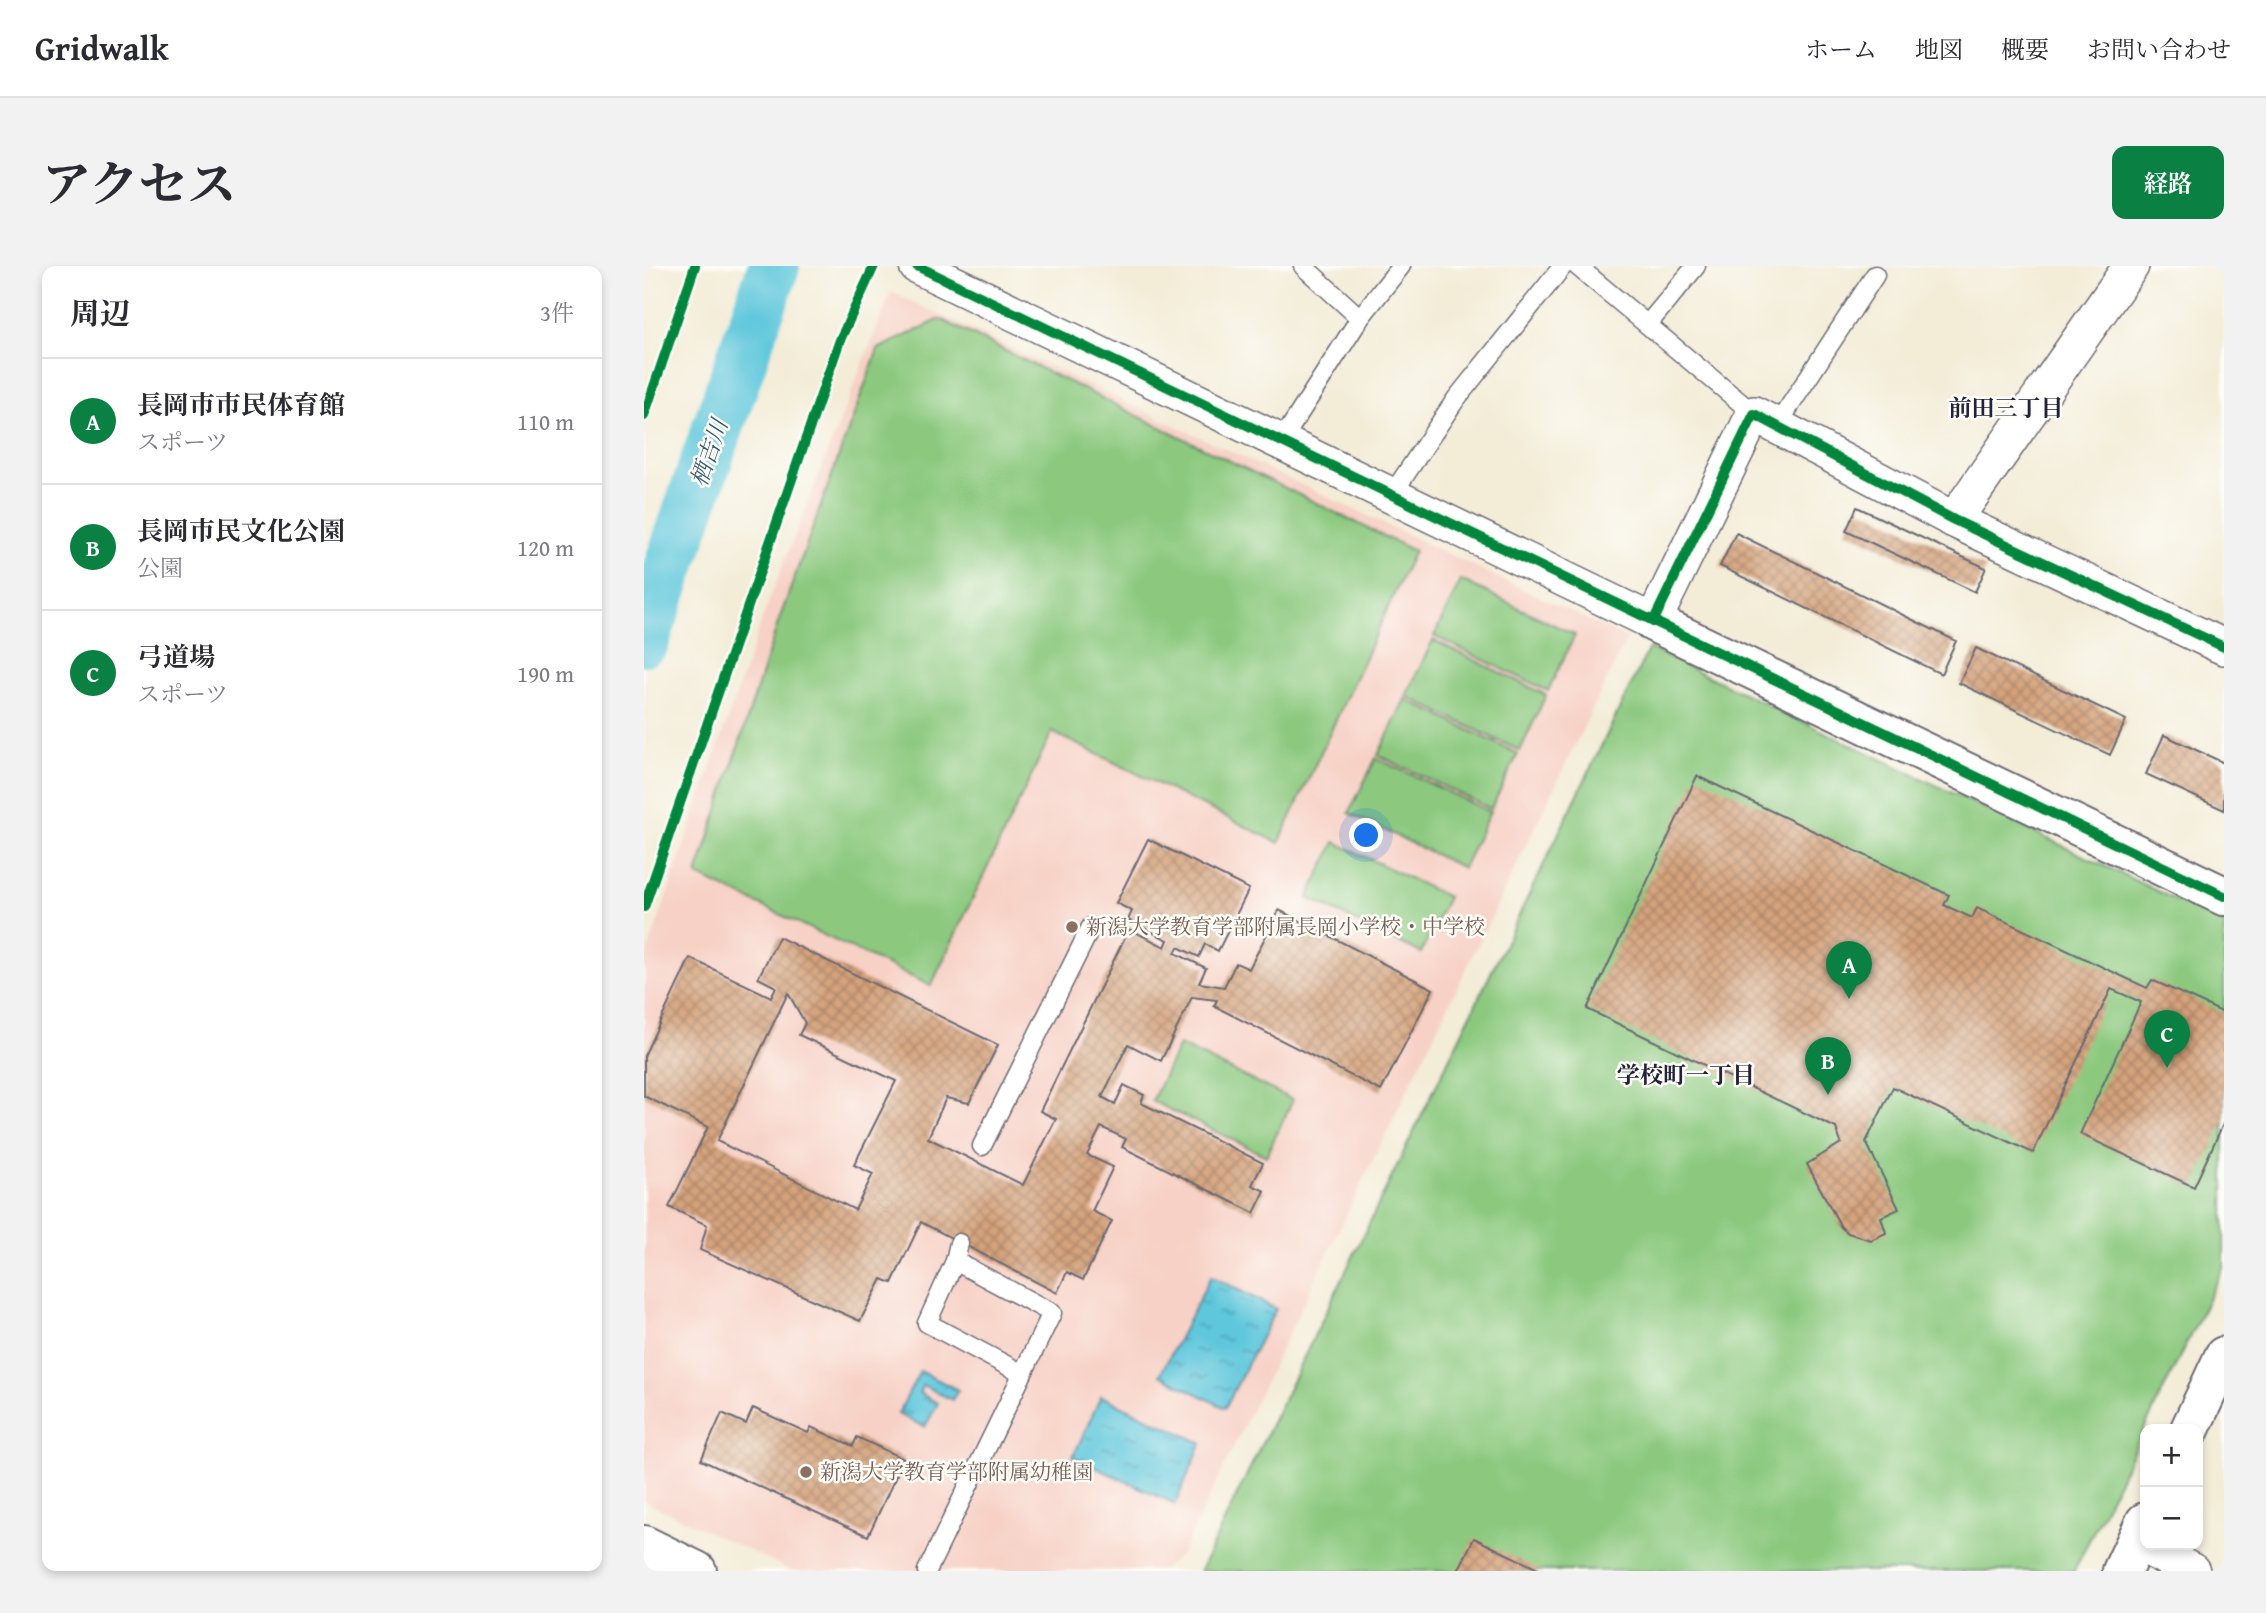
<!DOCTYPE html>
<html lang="ja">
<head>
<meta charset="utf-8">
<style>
  body { margin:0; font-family:"Gentium Book Plus","Noto Serif JP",serif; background:#f2f2f3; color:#2b2b33 }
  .controls { position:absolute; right:21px; bottom:21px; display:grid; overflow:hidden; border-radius:14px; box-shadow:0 4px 10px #0003 }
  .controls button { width:63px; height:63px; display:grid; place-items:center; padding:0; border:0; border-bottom:2px solid #e1e1e2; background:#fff; color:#2b2b33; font:35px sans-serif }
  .you { position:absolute; left:723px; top:570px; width:24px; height:24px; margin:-18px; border:5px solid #fff; border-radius:50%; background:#1a73e8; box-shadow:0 0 0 10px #1a73e833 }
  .badge { display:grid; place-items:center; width:46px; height:46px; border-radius:50%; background:#0b8043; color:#fff; font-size:23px; font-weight:700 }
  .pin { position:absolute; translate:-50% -58px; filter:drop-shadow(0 2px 4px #0008) }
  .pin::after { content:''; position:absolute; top:37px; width:24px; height:21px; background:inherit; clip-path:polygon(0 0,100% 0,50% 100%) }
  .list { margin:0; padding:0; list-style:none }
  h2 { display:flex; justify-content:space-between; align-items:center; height:91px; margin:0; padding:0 28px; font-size:30px }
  h2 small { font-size:23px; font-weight:400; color:#7c7c81 }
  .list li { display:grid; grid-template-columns:46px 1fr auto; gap:21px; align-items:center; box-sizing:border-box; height:126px; padding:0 28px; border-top:2px solid #e1e1e2 }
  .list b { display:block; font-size:26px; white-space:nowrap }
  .list p { margin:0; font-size:23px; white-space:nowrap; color:#7c7c81 }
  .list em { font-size:23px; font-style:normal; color:#7c7c81 }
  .map { position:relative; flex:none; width:1580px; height:1305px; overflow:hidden; border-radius:14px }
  header { display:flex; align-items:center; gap:42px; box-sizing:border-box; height:98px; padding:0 35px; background:#fff; border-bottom:2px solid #e1e1e2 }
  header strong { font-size:33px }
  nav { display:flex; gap:38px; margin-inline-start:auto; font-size:24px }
  .intro { display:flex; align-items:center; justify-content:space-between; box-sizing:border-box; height:168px; padding:0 42px }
  h1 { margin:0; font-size:49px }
  .button { padding:18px 32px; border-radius:14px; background:#0b8043; color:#fff; font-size:24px; font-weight:700 }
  main { display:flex; gap:42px; padding:0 42px }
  aside { flex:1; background:#fff; border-radius:14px; box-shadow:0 4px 10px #0003 }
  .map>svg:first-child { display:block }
  .built { fill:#f7d1c6 }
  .green { fill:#8cc97f; stroke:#57765d; stroke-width:2 }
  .water { fill:url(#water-ripples); stroke:#40748c; stroke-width:2 }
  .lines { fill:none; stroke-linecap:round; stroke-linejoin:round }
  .river { stroke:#5fc7dc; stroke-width:52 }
  .building { fill:url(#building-cross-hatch); fill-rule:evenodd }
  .service-casing { stroke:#6b6972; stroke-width:21 }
  .minor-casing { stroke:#6b6972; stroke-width:38 }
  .tertiary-casing { stroke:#6b6972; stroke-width:42 }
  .trunk-casing { stroke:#6b6972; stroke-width:42 }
  .service { stroke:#fff; stroke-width:18 }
  .minor { stroke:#fff; stroke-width:35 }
  .tertiary { stroke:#fff; stroke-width:38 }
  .trunk { stroke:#fff; stroke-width:38 }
  .cycleway-casing { stroke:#fdfcf7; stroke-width:15 }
  .cycleway { stroke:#00873e; stroke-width:10 }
  .education-dot { fill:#8d6e63; stroke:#fdfcf7; stroke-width:2.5 }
  .labels { text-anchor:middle; stroke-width:5; stroke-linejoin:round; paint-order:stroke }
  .education-label { font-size:21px; fill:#785e54; stroke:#fdfcf7; text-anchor:start }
  .neighbourhood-label { font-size:23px; font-weight:bold; fill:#22223b; stroke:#fdfcf7 }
  .water-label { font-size:23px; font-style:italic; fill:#375c73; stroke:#fdfcf7 }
</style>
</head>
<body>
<header>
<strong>Gridwalk</strong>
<nav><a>ホーム</a><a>地図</a><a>概要</a><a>お問い合わせ</a></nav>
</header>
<div class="intro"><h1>アクセス</h1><a class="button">経路</a></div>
<main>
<aside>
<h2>周辺<small>3件</small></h2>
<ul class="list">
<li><span class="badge">A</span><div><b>長岡市市民体育館</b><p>スポーツ</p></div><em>110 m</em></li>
<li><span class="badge">B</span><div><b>長岡市民文化公園</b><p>公園</p></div><em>120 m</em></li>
<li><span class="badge">C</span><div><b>弓道場</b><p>スポーツ</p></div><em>190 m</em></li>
</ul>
</aside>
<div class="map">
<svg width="1580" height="1305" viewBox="0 0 1580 1305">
  <defs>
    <pattern id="water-ripples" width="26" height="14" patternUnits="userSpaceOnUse" patternTransform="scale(1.75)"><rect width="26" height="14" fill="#5fc7dc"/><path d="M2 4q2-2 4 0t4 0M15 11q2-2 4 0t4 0" fill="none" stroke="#4ea1b4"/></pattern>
    <pattern id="building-cross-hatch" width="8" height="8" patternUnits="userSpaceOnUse" patternTransform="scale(1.75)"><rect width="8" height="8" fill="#d5a37c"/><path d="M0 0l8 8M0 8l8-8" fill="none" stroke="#ac8467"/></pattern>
  </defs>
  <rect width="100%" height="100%" fill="#fdfcf7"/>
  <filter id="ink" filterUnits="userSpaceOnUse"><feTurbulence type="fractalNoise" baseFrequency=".0143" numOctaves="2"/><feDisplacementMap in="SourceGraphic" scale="14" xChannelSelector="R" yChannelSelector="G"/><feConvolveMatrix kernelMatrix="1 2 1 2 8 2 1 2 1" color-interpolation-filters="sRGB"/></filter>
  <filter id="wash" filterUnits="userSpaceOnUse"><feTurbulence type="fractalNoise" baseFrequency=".00686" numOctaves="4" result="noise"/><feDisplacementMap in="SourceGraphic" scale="28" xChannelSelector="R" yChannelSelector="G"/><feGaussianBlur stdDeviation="1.57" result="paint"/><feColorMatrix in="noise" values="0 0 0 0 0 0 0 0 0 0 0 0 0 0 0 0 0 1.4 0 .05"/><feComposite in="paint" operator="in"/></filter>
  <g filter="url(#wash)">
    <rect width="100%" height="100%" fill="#f3ecd7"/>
    <path class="built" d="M247 26 983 372 538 1287 516 1305H148L0 1235V696L121 345Z"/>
    <path class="green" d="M296 53 770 285 635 577 408 466 287 720 53 609 135 354 234 83Z
      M817 314 931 369 904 425 790 370Z
      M789 374 902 429 876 485 762 430Z
      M1005 382 1580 657V1001L1430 1305H556Z
      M761 433 874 488 847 543 734 489Z
      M732 492 846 546 819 602 705 547Z
      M691 576 804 631 777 687 664 632Z
      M535 779 649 834 622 890 508 835Z"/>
    <path class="water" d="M567 1010 632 1043 581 1142 516 1109Z
      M276 1105 314 1124 308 1134 279 1119 275 1127 294 1137 281 1161 254 1148Z
      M457 1130 558 1177 531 1238 429 1191Z"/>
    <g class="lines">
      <path class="river" d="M0 374 130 0"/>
    </g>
    <g id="blocks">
      <path class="building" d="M1213 241 1342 302 1331 326 1202 265Z
        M1092 267 1312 375 1297 408 1076 300Z
        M1332 382 1482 454 1466 489 1315 417Z
        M1520 469 1580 497V544L1502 508Z
        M1053 510 1305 629 1300 639 1328 652 1333 642 1503 722 1508 714 1580 747V856L1550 921 1436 868 1497 736 1467 723 1389 887 1249 821 1222 876 1255 943 1237 951 1242 967 1227 974 1204 967 1197 961 1163 898 1197 877 1192 862 943 743Z
        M504 573 605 623 574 685 561 678 555 691 534 681 531 687 562 702 555 717 580 721 592 697 605 703 635 644 789 723 737 825 570 740 573 734 548 731 517 795 484 778 458 831 471 838 480 819 500 829 497 837 619 897 608 919 621 925 610 947 478 881 482 873 457 861 443 889 469 901 448 945 468 955 439 1014 423 1006 413 1027 277 956 248 1017 238 1013 216 1055 56 984 63 959 25 941 64 861 0 830V790L46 692 127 731 132 721 114 712 135 671 354 779 325 837 302 832 284 872 379 919 412 853 396 845 485 663 521 681 524 674 484 654 488 645 472 637ZM144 727 161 757 155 769 252 815 210 899 229 908 211 944 73 875Z
        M109 1142 164 1167 167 1161 209 1180 213 1171 260 1193 224 1270 57 1194 78 1147 102 1158Z
        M830 1272 898 1305H814Z"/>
    </g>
  </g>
  <g filter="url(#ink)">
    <use href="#blocks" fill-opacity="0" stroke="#6b6972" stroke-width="2"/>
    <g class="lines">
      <g class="service-casing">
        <path id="service" d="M659 0 716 52
          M933 0 1110 148
          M1004 58 1052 0
          M1132 161 1231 9
          M637 176 716 52 757 0
          M747 230 812 133 919 0
          M338 880 447 661
          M315 977 311 995 283 1057 377 1107
          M283 1305 408 1047 311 995"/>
      </g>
      <g class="minor-casing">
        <path id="minor" d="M273 0 1009 356 1110 148 1310 254 1580 381
          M1310 254 1487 0
          M1492 1276 1548 1305"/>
      </g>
      <g class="tertiary-casing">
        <path id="tertiary" d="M1009 356 1580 630"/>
      </g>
      <g class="trunk-casing">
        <path id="trunk" d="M1546 1163 1580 1090
          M0 1279 53 1305
          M1478 1305 1501 1256"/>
      </g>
      <use href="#service" class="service"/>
      <use href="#minor" class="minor"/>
      <use href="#tertiary" class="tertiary"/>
      <use href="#trunk" class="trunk"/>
      <g class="cycleway-casing">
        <path id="cycleway" d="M273 0 1580 630
          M0 150 51 0
          M1009 356 1110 148 1310 254 1580 381
          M0 641 196 74 230 0"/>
      </g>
      <use href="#cycleway" class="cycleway"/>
    </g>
  </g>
  <g class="education-dot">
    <circle cx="428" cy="661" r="7"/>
    <circle cx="162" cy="1206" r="7"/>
  </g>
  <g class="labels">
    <g class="education-label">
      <text x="442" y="668">新潟大学教育学部附属長岡小学校・中学校</text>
      <text x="176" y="1213">新潟大学教育学部附属幼稚園</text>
    </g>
    <g class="neighbourhood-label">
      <text x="1362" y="150">前田三丁目</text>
      <text x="1042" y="817">学校町一丁目</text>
    </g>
    <g class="water-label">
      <text transform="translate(65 187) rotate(-71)" y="8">栖吉川</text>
    </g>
  </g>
</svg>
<div class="controls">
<button>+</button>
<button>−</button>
</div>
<div class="you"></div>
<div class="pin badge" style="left:1205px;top:733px">A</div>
<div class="pin badge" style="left:1184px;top:829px">B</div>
<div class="pin badge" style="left:1523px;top:802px">C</div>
</div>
</main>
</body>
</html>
